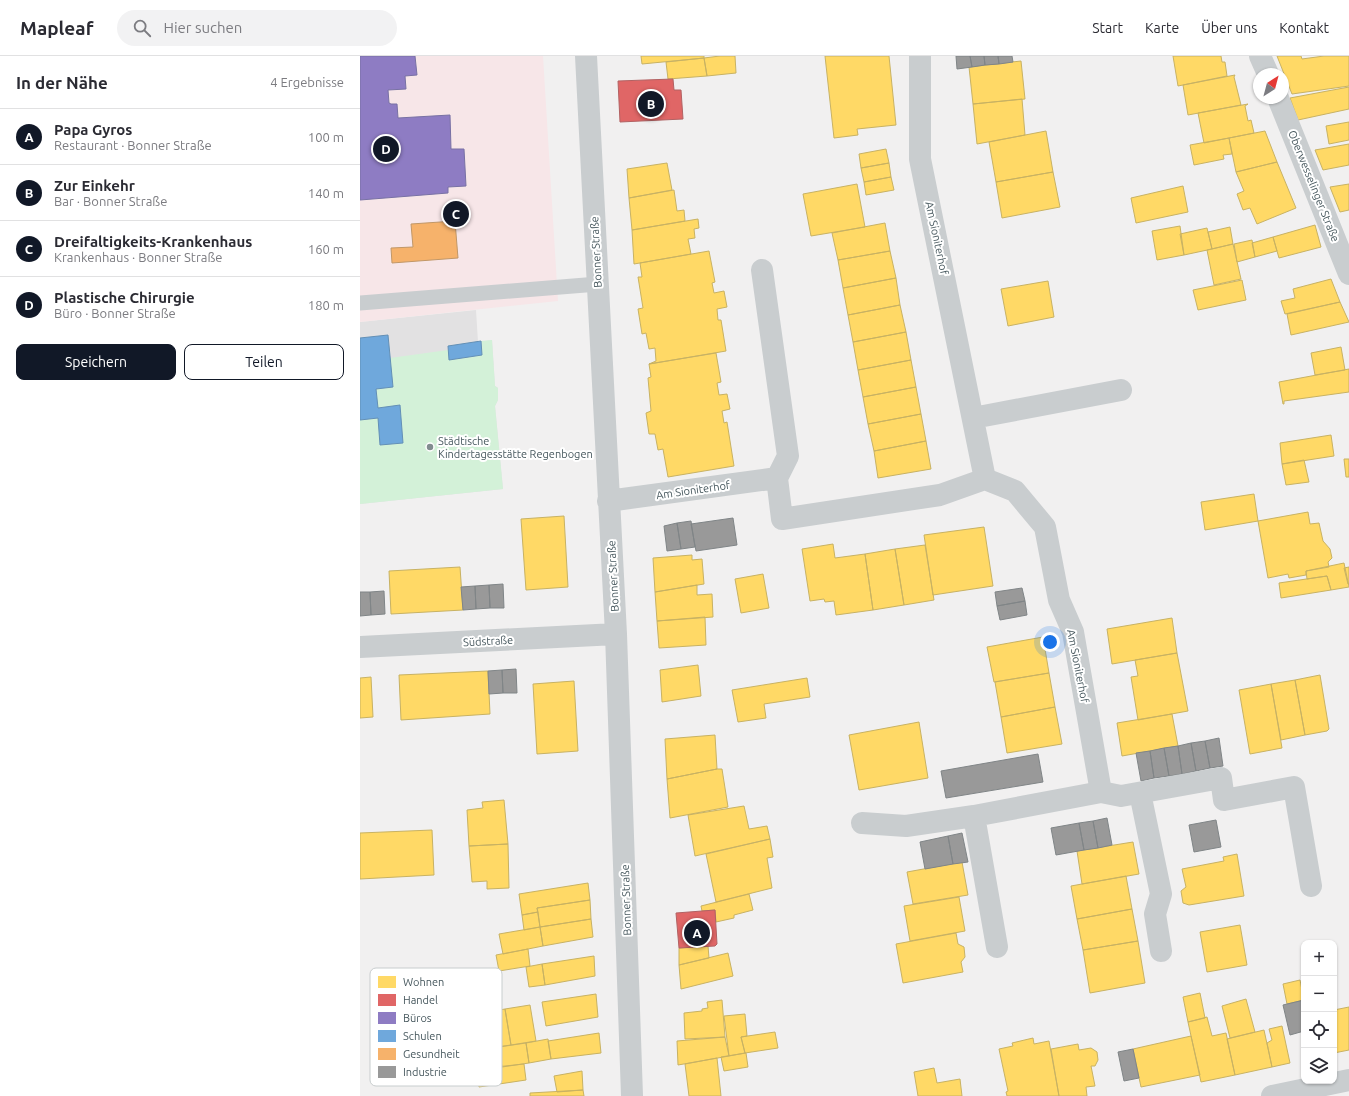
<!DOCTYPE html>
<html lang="de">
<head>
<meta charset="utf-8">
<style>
  body { margin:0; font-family:Ubuntu,sans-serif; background:#f2f2f3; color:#2b2b33 }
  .controls { position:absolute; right:12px; bottom:12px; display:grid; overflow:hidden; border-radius:8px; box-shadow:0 1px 3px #0004 }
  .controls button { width:36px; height:36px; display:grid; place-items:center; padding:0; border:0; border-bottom:1px solid #e1e1e2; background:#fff; color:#2b2b33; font:20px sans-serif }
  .compass { position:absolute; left:893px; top:12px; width:36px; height:36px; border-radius:50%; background:#fff; box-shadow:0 1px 3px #0004; rotate:36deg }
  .you { position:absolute; left:690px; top:586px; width:14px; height:14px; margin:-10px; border:3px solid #fff; border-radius:50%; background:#1a73e8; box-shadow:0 0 0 6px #1a73e833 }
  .badge { display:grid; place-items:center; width:26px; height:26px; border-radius:50%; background:#111827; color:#fff; font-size:13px; font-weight:700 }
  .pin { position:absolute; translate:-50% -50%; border:2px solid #fff; box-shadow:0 1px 4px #0006 }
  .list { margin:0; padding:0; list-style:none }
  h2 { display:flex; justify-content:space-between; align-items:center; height:52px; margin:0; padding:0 16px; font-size:17px }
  h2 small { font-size:13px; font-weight:400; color:#7c7c81 }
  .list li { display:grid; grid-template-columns:26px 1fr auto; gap:12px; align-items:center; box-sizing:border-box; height:56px; padding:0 16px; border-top:1px solid #e1e1e2 }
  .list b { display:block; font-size:15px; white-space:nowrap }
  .list p { margin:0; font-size:13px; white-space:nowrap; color:#7c7c81 }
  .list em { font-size:13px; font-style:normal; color:#7c7c81 }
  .actions { display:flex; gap:8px; padding:12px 16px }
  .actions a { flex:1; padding:9px 0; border:1px solid #111827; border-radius:8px; text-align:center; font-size:14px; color:#111827 }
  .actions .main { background:#111827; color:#fff }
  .icon { flex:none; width:22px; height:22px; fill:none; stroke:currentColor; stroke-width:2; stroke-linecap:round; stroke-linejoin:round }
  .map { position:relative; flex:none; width:989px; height:1040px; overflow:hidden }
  header { display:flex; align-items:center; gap:24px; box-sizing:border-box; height:56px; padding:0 20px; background:#fff; border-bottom:1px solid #e1e1e2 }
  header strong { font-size:19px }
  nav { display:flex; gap:22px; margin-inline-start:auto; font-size:14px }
  .search { width:280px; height:36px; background:#f2f2f3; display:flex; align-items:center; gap:10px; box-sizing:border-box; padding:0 14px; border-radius:22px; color:#7c7c81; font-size:15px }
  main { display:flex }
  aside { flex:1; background:#fff }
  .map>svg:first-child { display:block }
  .education { fill:#e2e1e2 }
  .medical { fill:#f7e6e8 }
  .green { fill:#d3f1d8 }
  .homes { fill:#ffd966; stroke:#c8b263 }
  .shops { fill:#e06666; stroke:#b26263 }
  .offices { fill:#8e7cc3; stroke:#7871a4 }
  .schools { fill:#6fa8dc; stroke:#6390b6 }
  .health { fill:#f6b26b; stroke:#c19767 }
  .industry { fill:#999; stroke:#808587 }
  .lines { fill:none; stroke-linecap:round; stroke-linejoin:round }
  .service { stroke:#c9cdcf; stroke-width:15 }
  .minor { stroke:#c9cdcf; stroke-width:22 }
  .poi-dot { fill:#828d90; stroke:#fff; stroke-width:1.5 }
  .labels { text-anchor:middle; stroke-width:4; stroke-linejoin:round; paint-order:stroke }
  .street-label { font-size:11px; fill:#46575d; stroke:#fff }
  .poi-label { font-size:11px; fill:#46575d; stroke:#fff; text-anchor:start }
  .key { fill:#fff; stroke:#c8cdce; stroke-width:1 }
  .key-label { font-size:11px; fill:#46575d }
</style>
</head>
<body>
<header>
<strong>Mapleaf</strong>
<div class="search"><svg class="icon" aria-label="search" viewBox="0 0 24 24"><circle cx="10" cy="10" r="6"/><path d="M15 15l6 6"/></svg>Hier suchen</div>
<nav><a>Start</a><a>Karte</a><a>Über uns</a><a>Kontakt</a></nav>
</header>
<main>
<aside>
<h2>In der Nähe<small>4 Ergebnisse</small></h2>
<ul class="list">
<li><span class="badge">A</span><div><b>Papa Gyros</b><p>Restaurant · Bonner Straße</p></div><em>100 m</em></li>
<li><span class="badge">B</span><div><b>Zur Einkehr</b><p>Bar · Bonner Straße</p></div><em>140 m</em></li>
<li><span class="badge">C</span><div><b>Dreifaltigkeits-Krankenhaus</b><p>Krankenhaus · Bonner Straße</p></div><em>160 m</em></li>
<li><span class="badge">D</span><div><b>Plastische Chirurgie</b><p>Büro · Bonner Straße</p></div><em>180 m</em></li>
</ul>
<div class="actions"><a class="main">Speichern</a><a>Teilen</a></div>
</aside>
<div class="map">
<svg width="989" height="1040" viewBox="0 0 989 1040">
  <rect width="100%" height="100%" fill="#f1f0f0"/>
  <path class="education" d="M116 254 118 286 132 284 135 330 138 332V344L135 350 143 433 0 448V266Z"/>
  <path class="medical" d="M0 0H183L198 245 0 266Z"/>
  <path class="green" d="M132 284 135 330 138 332V344L135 350 143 433 0 448V364L18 362 20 389 43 387 40 349 18 352 16 333 33 331 30 302 88 294 90 304 122 299 121 285Z"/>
  <path class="homes" d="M281 0H344V2L282 8Z
    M360 0H375L376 17 347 20 344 2Z
    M465 0H529L536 69 497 73 498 79 474 82Z
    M813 0H861L862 6H865L867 20 818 30Z
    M917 0H941L942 3 964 0H989V30L932 38Z
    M344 2 347 20 308 23 306 6Z
    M661 5 665 43 613 48 609 11Z
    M875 19 874 21 881 49 828 59 823 29Z
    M989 31V53L938 64 930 42Z
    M662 43 665 79 617 88 613 48Z
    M888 48 885 50 888 65 891 64 894 77 844 87 838 57Z
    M989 66V84L969 88 966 70Z
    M686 75 693 116 636 126 629 86Z
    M905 75 917 106 876 116 869 82Z
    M869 82 872 98 863 99 864 103 834 109 830 89Z
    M989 88V109L963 114 955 94Z
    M526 93 529 107 501 112 499 98Z
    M917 106 936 152 897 168 890 152 883 154 877 138 884 135 876 116Z
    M307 107 312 134 269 142 267 113Z
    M529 107 531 121 504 126 501 112Z
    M693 116 700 151 642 162 636 126Z
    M531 121 534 134 506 139 504 126Z
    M497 128 505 171 451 180 443 138Z
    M989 128V154L980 156 970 131Z
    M823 130 828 156 776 167 771 142Z
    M314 134 317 155 324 154 325 165 272 174 269 142Z
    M338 163 339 172 334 173 335 182 328 183 331 198 274 208 272 174Z
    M525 167 530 195 478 204 472 177Z
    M955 169 961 191 919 202 913 181Z
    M820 170 824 199 797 204 792 175Z
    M870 171 873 188 852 193 848 176Z
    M847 172 852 193 824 199 820 178Z
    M913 181 917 195 895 201 892 187Z
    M892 184 895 201 877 206 874 188Z
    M873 188 881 223 854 229 847 194Z
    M349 195 355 226 352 227 354 237 364 235 367 251 357 253 358 264H361L366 295 289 308 296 305 295 292 289 293 286 277 282 278 278 253 283 252 278 221H282L280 207Z
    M530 195 536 222 483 232 478 204Z
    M536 222 540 249 488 259 483 232Z
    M971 223 980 246 925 258 921 245 935 242 933 233Z
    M882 224 886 244 838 254 833 234Z
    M688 225 694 261 648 270 641 233Z
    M980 246 989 266 931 279 927 258Z
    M540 249 546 276 493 286 488 259Z
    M546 276 551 304 498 314 493 286Z
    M981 291 985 314 955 319 951 297Z
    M356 297 361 326 357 327 359 339 367 338 370 353 362 355 364 367 367 366 374 410 308 421 303 393 298 394 295 378H289L286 357 291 355 288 322 291 321 289 308Z
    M551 304 556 331 503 341 498 314Z
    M989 313V336L924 345V348H923L919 326Z
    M556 331 561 358 508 368 503 341Z
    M561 358 566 385 514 395 508 368Z
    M971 379 974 400 922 408 920 387Z
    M566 385 571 413 518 422 514 395Z
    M984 403H989V421H986Z
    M944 404 949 426 926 429 922 408Z
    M894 438 898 465 845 474 841 446Z
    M948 456 950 468 959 467 963 485 970 493 972 502 968 506 969 511 946 515V519L929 522 928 518 908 522 898 465Z
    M204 460 208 531 166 534 161 463Z
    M624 471 633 530 573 539 564 479Z
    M473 488 475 502 505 498 513 554 476 559 474 545 465 546 464 543 450 545 442 493Z
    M565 489 574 544 544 549 535 493Z
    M535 493 544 549 513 554 505 498Z
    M332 499V504L342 503 344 528 295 536 293 502Z
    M984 507 989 531 971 534 967 520 947 523 946 515Z
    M100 511 103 554 31 558 29 515Z
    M989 511V527L988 528 984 512Z
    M403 518 409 552 381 557 375 523Z
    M967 520 971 534 921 542 919 527Z
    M337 529V539L352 538 353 561 297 565 295 536Z
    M345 561 346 589 299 592 297 565Z
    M812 562 817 597 752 608 747 573Z
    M683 581 689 617 634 626 627 591Z
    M817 597 828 655 778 664 771 621 778 620 775 604Z
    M338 609 341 640 302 646 300 614Z
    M128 615 130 658 41 664 39 619Z
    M689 617 695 651 641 661 635 626Z
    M960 619 969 673 967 675 945 679 935 624Z
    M11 621 13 661 0 662V622Z
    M447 622 450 641 404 648 406 662 378 666 372 634Z
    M935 624 945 679 921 684 911 628Z
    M214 625 218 695 177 698 173 628Z
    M911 628 922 692 890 698 879 634Z
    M695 651 702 688 647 697 641 661Z
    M812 658 818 690 762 700 757 667Z
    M559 666 568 722 499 734 489 679Z
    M355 679 357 713 307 723 305 683Z
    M357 713H362L368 751 310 762 307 723Z
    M144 744 148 788 109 790 107 754 123 752 122 746Z
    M384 750 389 773 407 770 410 783 335 800 328 759Z
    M72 774 74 819 0 823V777Z
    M410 783 413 801 407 802 412 832 356 846 346 798Z
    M773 786 779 818 722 828 717 795Z
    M148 788 149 832 127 833V825L112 826 109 790Z
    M877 798 884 840 829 849 823 847 821 835 826 831 822 813 864 805 863 801Z
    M602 806 608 839 553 848 547 816Z
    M766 820 772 853 717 863 711 830Z
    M228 827 230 844 177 852 178 856 162 859 159 838Z
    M389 838 393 854 374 859V862L356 866 355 854 342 855 341 850Z
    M599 841 605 875 550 885 544 850Z
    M230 844 231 863 180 871 177 852Z
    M772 853 778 885 723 894 717 863Z
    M178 856 180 871 164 874 162 859Z
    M231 863 233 881 183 890 180 871Z
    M880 869 887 909 847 916 840 876Z
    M180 871 183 890 143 898 139 878Z
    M596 877 598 888 604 891 605 901 601 906 603 916 543 927 536 888Z
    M778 885 785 927 730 937 723 894Z
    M348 890 349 902 319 909V892Z
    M168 893 170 910 139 915 136 899Z
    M368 897 373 920 321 933 319 909Z
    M234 900 235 920 185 929 182 908Z
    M182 908 185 929 169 931 166 911Z
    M940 924 944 944 927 948 923 928Z
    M840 937 845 962 828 966 823 941Z
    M236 938 238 961 186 970 182 946Z
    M886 943 895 976 870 982 862 950Z
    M362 944 365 981 325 983 324 957 342 955V953L348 952 347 946Z
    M170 949 176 985 151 989 145 953Z
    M989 951V994L974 997V954Z
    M145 953 151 989 107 995 102 961Z
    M385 958 387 980 381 981 385 997 369 1000 364 960Z
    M847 961 852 980 866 977 875 1019 841 1026 828 966Z
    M922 970 930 1007 912 1011 907 987 912 984 909 973Z
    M904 974 912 1011 875 1019 867 983Z
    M415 976 418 992 385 997 381 981Z
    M239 977 241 997 191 1003 188 985Z
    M831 980 840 1019 781 1031 773 993Z
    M365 981 369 1000 318 1009 317 985Z
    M673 982 674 988 689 985 699 1040H647L646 1036 648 1035 639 993 653 990 652 987Z
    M188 983 191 1003 169 1007 166 987Z
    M166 987 169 1007 142 1011 139 991Z
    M718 988 719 994 731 992 737 996 738 1004 735 1010H731L735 1030 726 1031 727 1040H699L691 993Z
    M386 997 388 1011 364 1015 361 1001Z
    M357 1002 361 1040H329L325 1008Z
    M164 1008 166 1024 119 1031 117 1013Z
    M574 1012 577 1027 600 1023 602 1040H558L554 1016Z
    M222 1015 223 1034 197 1036 194 1020Z
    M223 1034 224 1040H170V1037Z"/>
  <path class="shops" d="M313 23 314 34H321L323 63 260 66 258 25Z
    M355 854 357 888 355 890 319 892 316 857Z"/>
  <path class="offices" d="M0 0H55L57 19 45 20 46 33 28 34 29 47 31 48H37L38 62 90 59 91 93H104L106 130 88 131V137L0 144Z"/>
  <path class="schools" d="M28 279 33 331 16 333 18 352 40 349 43 387 20 389 18 362 0 364V282Z
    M121 285 122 299 89 304 88 290Z"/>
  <path class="health" d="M95 165 98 202 32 207 31 192 53 191 51 168Z"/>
  <path class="industry" d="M596 0H610L612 11 597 13Z
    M610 0H624L625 9 612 11Z
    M624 0H638L639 8 625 9Z
    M638 0H652L653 6 639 8Z
    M373 462 377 489 336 495 331 468Z
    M331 465 335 491 321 493 317 467Z
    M317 467 321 493 307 495 304 470Z
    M143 528 144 552H130L129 529Z
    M129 529 130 552 116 553 115 530Z
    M115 530 116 553 103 554 101 531Z
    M662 532 665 545 637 550 635 536Z
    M24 535 25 558 11 559 10 536Z
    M0 536H10L11 559 0 560Z
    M665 545 667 559 640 564 637 550Z
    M156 613 157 637H143L142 614Z
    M142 614 143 637 129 638 128 615Z
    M859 682 863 710 850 712 845 685Z
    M845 685 850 712 836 715 831 687Z
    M831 687 836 715 822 718 818 690Z
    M818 690 822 718 809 720 804 692Z
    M804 692 809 720 794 722 790 695Z
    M790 695 794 722 781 725 776 697Z
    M678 698 683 726 586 742 581 715Z
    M747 762 752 789 738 792 733 765Z
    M856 764 861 791 834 796 829 769Z
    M733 765 738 792 724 794 719 767Z
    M719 767 724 794 696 799 691 772Z
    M602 777 608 806 593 808 588 780Z
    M588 780 593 808 565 813 560 786Z
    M944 944V975L930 979 923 949Z
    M773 993 779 1022 764 1025 758 996Z"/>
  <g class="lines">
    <path class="service" d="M0 247 238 228"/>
    <path class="minor" d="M226 0 256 578 272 1040
      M900 0 908 18
      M918 42 989 218
      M402 214 428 400 417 422 422 463 580 439 625 423
      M613 362 761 334
      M248 445 417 422
      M0 591 256 578
      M741 736 761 740 861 722 864 744 934 731 951 830
      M780 737 801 838 795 858 801 895
      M614 760 637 891
      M502 767 546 770 614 760 741 736 713 576 699 544 685 471 655 435 625 423 560 103V0
      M912 1040 989 1024"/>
  </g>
  <circle class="poi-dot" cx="70" cy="391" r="4"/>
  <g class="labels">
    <g class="street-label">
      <text transform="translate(954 130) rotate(68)" y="4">Oberwesselinger Straße</text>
      <text transform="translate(577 182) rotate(78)" y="4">Am Sioniterhof</text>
      <text transform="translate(236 196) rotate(-93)" y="4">Bonner Straße</text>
      <text transform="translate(333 434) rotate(-8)" y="4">Am Sioniterhof</text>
      <text transform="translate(253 520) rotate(-93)" y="4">Bonner Straße</text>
      <text transform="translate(128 585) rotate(-3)" y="4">Südstraße</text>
      <text transform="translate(718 610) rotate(79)" y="4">Am Sioniterhof</text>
      <text transform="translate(266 844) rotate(-92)" y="4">Bonner Straße</text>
    </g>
    <g class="poi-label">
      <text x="78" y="389">Städtische<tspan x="78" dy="13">Kindertagesstätte Regenbogen</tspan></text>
    </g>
  </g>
  <rect x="10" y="912" width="132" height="118" rx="6" class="key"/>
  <rect x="18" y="920" width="18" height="12" fill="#ffd966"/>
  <rect x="18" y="938" width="18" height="12" fill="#e06666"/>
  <rect x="18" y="956" width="18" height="12" fill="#8e7cc3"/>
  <rect x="18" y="974" width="18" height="12" fill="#6fa8dc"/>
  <rect x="18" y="992" width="18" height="12" fill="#f6b26b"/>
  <rect x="18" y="1010" width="18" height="12" fill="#999"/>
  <g class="key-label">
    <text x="43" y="930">Wohnen</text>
    <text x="43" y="948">Handel</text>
    <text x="43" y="966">Büros</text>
    <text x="43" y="984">Schulen</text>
    <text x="43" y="1002">Gesundheit</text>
    <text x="43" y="1020">Industrie</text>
  </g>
</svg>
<div class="controls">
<button>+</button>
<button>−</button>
<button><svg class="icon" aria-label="locate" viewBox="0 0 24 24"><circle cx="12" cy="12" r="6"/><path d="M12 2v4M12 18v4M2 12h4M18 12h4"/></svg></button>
<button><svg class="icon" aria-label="layers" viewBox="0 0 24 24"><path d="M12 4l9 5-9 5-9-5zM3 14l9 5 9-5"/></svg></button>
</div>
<svg class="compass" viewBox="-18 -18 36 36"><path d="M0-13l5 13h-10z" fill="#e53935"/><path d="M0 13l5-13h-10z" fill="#7c7c81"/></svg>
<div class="you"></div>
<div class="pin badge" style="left:337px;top:877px">A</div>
<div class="pin badge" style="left:291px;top:48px">B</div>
<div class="pin badge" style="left:96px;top:158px">C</div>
<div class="pin badge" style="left:26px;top:93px">D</div>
</div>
</main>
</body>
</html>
